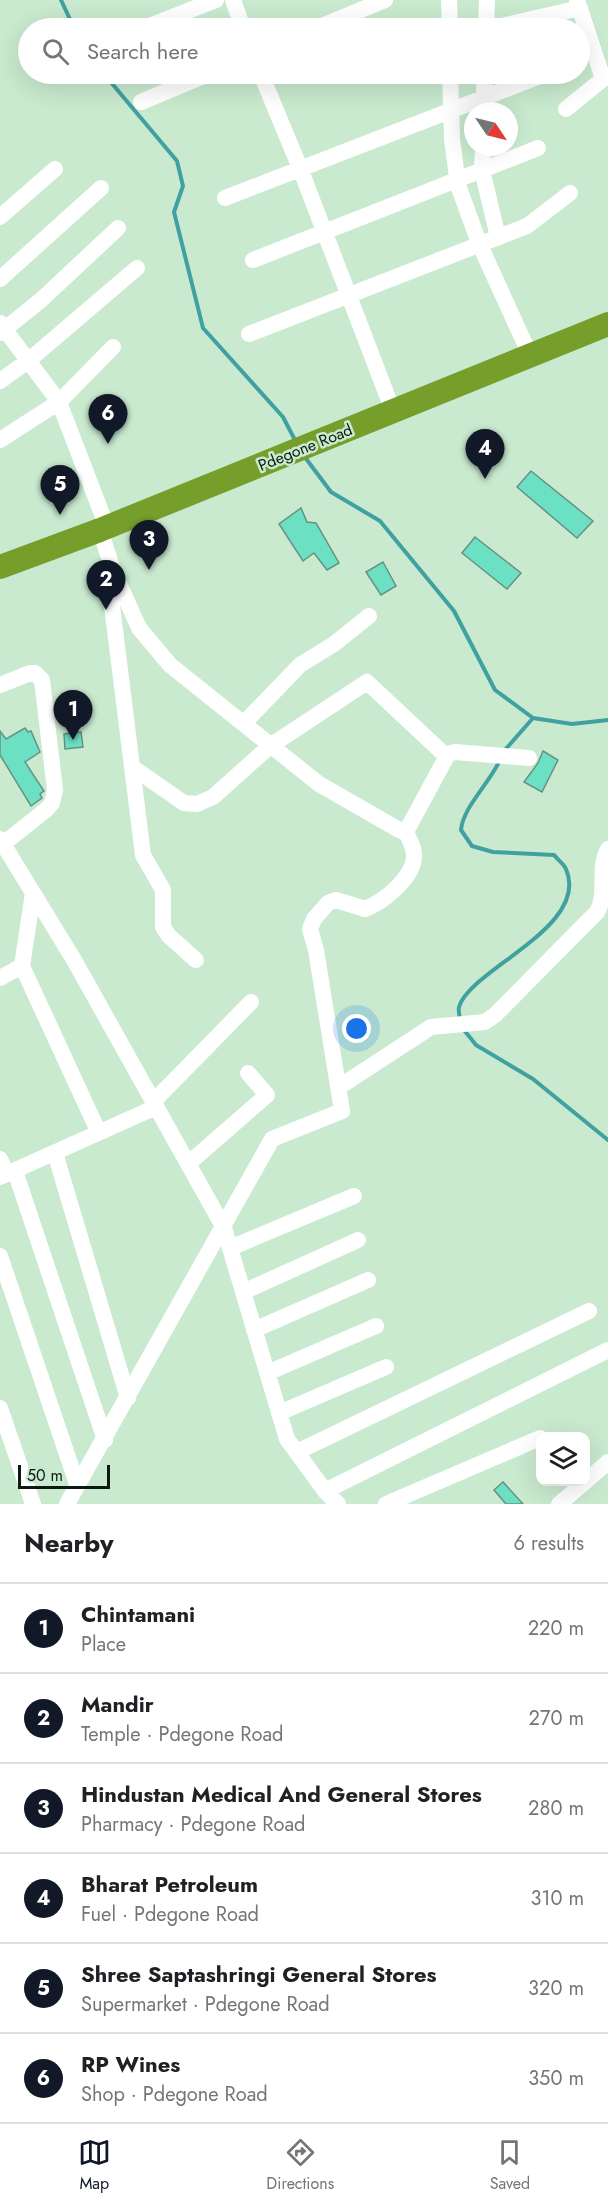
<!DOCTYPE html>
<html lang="en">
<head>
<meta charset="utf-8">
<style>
  body { margin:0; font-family:Jost,sans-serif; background:#f6f6f6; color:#202124 }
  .controls { position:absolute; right:18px; bottom:18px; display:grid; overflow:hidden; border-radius:12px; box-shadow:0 6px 24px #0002 }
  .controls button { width:54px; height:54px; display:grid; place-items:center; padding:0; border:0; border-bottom:2px solid #e0e0e0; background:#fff; color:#202124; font:30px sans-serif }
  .compass { position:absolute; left:464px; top:102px; width:54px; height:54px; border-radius:50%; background:#fff; box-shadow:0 6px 24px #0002; rotate:125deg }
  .scale { position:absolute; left:18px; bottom:15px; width:92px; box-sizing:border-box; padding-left:6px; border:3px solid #0e1a11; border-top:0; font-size:16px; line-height:21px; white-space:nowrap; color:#0e1a11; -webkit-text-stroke:4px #c9eacf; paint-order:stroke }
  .you { position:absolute; left:357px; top:1029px; width:21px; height:21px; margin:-15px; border:4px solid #fff; border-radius:50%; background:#1a73e8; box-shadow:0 0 0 9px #1a73e833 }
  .badge { display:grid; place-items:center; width:39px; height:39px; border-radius:50%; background:#111827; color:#fff; font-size:20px; font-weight:700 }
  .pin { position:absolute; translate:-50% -50px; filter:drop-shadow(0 2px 3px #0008) }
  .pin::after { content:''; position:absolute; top:32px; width:21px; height:18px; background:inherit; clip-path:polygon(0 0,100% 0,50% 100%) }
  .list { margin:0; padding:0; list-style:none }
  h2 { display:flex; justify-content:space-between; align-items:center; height:78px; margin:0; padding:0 24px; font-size:26px }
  h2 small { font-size:20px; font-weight:400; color:#757577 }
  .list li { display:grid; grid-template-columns:39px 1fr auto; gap:18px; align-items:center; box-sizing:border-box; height:90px; padding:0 24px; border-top:2px solid #e0e0e0 }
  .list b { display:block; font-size:22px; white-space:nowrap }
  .list p { margin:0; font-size:20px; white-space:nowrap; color:#757577 }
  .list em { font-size:20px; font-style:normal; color:#757577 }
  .icon { flex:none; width:33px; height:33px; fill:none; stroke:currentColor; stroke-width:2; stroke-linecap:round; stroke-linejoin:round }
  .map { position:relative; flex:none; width:608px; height:1504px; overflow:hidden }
  .search { position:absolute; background:#fff; box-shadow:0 6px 24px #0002; left:18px; right:18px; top:18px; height:66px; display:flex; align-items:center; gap:15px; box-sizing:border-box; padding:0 21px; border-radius:33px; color:#757577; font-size:22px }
  .sheet { height:618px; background:#fff }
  nav { display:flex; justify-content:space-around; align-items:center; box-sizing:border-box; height:84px; border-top:2px solid #e0e0e0; background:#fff; font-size:16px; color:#757577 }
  nav a { display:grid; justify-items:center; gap:3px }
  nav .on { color:#111827 }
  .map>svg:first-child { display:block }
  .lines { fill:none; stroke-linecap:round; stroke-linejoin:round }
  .stream { stroke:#40a1a0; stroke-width:4 }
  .building { fill:#6ce0c2; stroke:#679184; stroke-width:1.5 }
  .minor { stroke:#fff; stroke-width:16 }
  .highway { stroke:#759e2b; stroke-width:24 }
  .labels { text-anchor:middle; stroke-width:5; stroke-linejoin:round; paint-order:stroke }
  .street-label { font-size:16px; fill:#0e1a11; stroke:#c9eacf }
</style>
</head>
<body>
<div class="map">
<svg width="608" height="1504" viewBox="0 0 608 1504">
  <rect width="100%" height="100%" fill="#c9eacf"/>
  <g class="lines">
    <path class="stream" d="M61 0 74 28
      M104 74 177 161 183 186 174 212 203 328 283 417 296 442
      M304 456 331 492 380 521 454 611 495 690 533 718 572 724 608 720
      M504 751 533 718
      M460 1021C460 1017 458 1011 459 1007 470 969 591 927 566 869 564 864 557 859 554 855L493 852 472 846 461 830C463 807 489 784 500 760
      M464 1030 476 1045 533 1079 608 1140"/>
  </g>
  <path class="building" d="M531 471 593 521 577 538 517 487Z
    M301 508 307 522 316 523 339 563 327 570 314 553 303 561 279 524Z
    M475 537 521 573 507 589 462 553Z
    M383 562 396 586 381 595 366 572Z
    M25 728 28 732 31 731 40 752 25 762 44 791 40 794 42 798 31 806 0 755V731L6 739Z
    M81 732 83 747 65 749 64 734Z
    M543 751 558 760 542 792 524 782 538 763Z
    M503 1482 523 1504H506L494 1490Z"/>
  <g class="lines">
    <path class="minor" d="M233 0 243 28
      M449 0 450 28
      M577 0 603 79 608 76
      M144 28 216 0
      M317 28 385 0
      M486 28 487 0
      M492 28 580 8
      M261 74 300 168 393 411
      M450 74 452 139 458 185 479 243 530 355
      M141 102 208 74
      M566 109 603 79
      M483 111 485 74
      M483 147 482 170 498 237
      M225 198 540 76
      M0 217 55 169
      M253 260 538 148
      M0 279 101 188
      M0 323 59 402 107 527
      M0 333 41 300 118 228
      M249 334 527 226 570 193
      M0 381 28 361 137 268
      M0 440 59 402 113 347
      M100 530 113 570 139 628 170 665 319 784 401 831 408 828 448 754 455 752 529 758
      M116 578 111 598 143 855 163 890V927L169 936 196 960
      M0 685 30 673H35L42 680 55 790 52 803 47 809 3 844
      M244 723 300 665 334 644 369 616
      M132 767 184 803 197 804 213 797 270 746 367 682 446 756
      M0 839 74 960 224 1228 287 1439 325 1491 338 1504
      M22 966 99 1133
      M0 978 22 966 33 893
      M339 1087 431 1027 485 1022 495 1015 597 912C608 893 597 869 608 849
      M153 1102 251 1002
      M55 1153 128 1398
      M0 1159 7 1174
      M188 1164 267 1095 248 1073
      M15 1171 105 1440
      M0 1177 156 1107
      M230 1248 354 1196
      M0 1256 77 1484
      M243 1292 358 1240
      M254 1330 368 1280
      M267 1373 376 1326
      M0 1408 33 1504
      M279 1413 386 1367
      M297 1452 589 1311
      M586 1481 608 1462
      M325 1491 608 1350
      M67 1504 272 1139 342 1111 316 950 310 929 314 919 328 903 336 900 365 909C383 902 412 879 414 858 415 848 409 839 405 830
      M386 1504 540 1438
      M559 1504 585 1482"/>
    <path class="highway" d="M0 567 100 530 608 324"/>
  </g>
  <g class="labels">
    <g class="street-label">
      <text transform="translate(305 447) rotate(-22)" y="6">Pdegone Road</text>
    </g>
  </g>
</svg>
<div class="controls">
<button><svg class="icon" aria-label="layers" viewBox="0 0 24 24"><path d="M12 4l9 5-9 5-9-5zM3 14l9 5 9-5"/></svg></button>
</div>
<svg class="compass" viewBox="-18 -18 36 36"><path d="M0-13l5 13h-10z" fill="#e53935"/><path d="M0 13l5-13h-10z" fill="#757577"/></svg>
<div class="scale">50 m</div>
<div class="you"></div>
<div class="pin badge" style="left:73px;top:740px">1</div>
<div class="pin badge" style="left:106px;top:610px">2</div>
<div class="pin badge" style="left:149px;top:570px">3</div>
<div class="pin badge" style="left:485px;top:479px">4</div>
<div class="pin badge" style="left:60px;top:515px">5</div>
<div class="pin badge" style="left:108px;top:444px">6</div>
<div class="search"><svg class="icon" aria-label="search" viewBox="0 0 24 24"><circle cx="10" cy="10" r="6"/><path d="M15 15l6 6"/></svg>Search here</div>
</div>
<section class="sheet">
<h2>Nearby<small>6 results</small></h2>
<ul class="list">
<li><span class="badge">1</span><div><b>Chintamani</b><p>Place</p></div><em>220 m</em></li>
<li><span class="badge">2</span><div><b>Mandir</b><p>Temple · Pdegone Road</p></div><em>270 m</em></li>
<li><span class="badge">3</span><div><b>Hindustan Medical And General Stores</b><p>Pharmacy · Pdegone Road</p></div><em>280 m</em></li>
<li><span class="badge">4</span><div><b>Bharat Petroleum</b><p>Fuel · Pdegone Road</p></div><em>310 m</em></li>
<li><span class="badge">5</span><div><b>Shree Saptashringi General Stores</b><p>Supermarket · Pdegone Road</p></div><em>320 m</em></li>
<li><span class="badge">6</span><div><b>RP Wines</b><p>Shop · Pdegone Road</p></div><em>350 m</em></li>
</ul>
</section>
<nav>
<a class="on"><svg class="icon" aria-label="map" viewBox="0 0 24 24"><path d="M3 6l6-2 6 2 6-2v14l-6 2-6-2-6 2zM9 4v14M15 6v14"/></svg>Map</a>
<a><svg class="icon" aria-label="directions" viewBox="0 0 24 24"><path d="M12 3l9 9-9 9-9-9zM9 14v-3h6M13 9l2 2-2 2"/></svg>Directions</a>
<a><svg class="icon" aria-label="saved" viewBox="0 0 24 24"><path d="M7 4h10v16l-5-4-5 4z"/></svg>Saved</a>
</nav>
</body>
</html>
